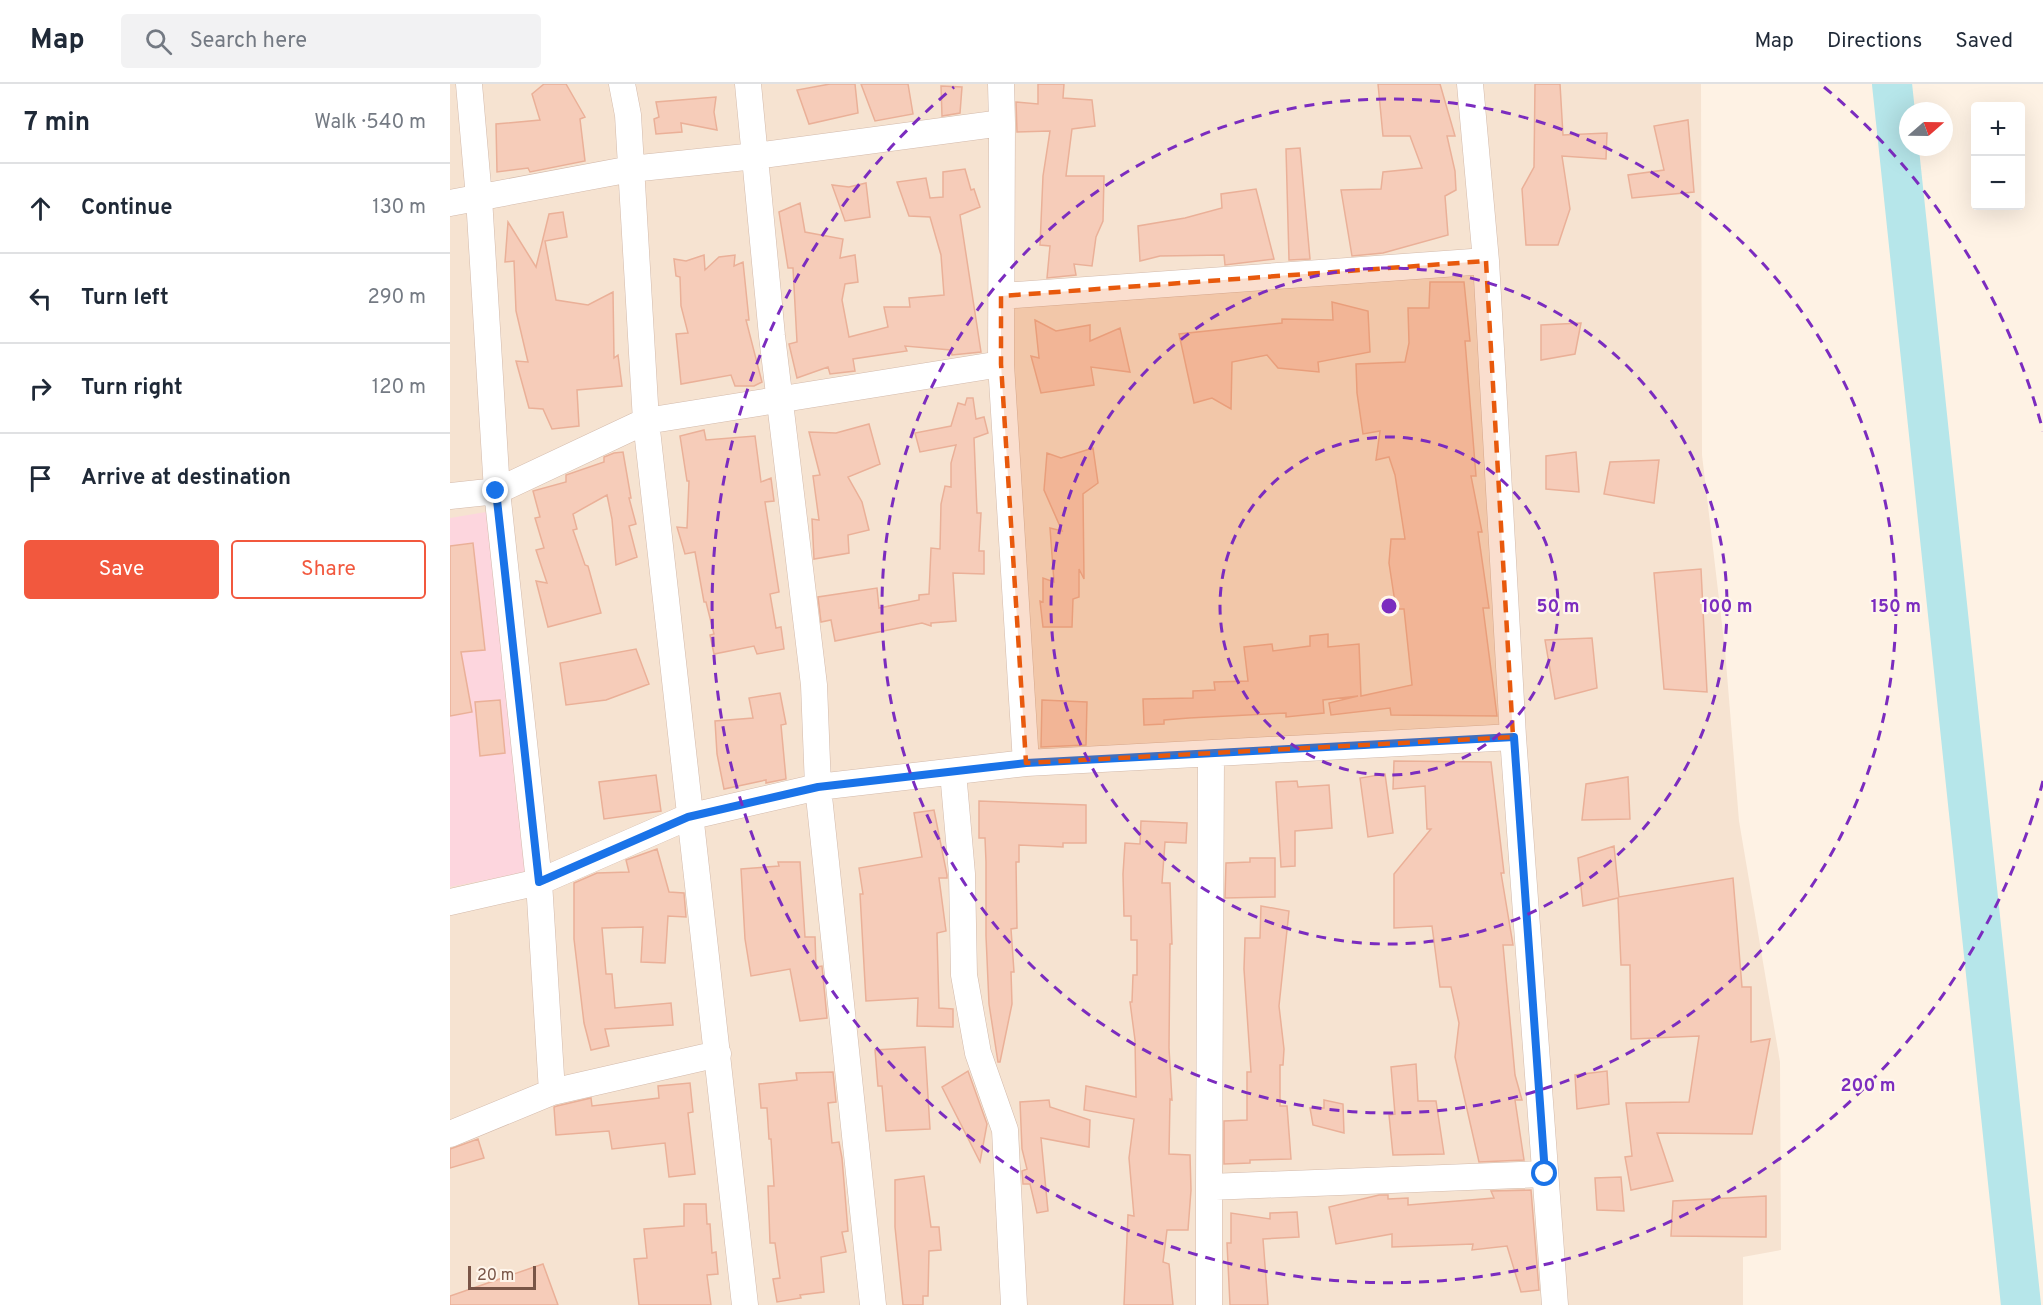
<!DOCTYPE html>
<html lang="en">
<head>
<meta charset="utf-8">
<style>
  body { margin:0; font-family:Overpass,sans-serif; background:#f2f2f3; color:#1f2937 }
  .controls { position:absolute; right:18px; top:18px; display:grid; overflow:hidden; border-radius:6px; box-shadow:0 6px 24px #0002 }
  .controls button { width:54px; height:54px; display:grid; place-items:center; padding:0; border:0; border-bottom:2px solid #e0e1e3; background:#fff; color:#1f2937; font:30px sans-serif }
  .compass { position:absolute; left:1449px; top:18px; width:54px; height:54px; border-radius:50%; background:#fff; box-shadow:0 6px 24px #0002; rotate:70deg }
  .scale { position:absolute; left:18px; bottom:15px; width:68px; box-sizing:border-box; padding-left:6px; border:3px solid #795547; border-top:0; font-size:16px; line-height:21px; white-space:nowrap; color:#795547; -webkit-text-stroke:4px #fff6ec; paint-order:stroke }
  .stop { position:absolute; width:18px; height:18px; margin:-14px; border:4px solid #1a73e8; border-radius:50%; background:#fff }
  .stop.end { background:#1a73e8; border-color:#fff; box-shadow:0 2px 6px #0008 }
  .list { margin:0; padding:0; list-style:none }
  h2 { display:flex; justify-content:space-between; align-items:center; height:78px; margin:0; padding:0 24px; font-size:26px }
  h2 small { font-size:20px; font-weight:400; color:#747a83 }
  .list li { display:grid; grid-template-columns:39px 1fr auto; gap:18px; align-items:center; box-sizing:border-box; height:90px; padding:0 24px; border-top:2px solid #e0e1e3 }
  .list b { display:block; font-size:22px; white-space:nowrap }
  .list em { font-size:20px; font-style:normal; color:#747a83 }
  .actions { display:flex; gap:12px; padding:18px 24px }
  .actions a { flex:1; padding:14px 0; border:2px solid #f2583e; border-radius:6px; text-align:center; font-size:21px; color:#f2583e }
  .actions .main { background:#f2583e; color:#fff }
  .icon { flex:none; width:33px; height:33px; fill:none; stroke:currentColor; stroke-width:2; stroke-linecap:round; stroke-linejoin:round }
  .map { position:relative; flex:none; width:1593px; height:1221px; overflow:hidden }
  header { display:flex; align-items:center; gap:36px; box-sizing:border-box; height:84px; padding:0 30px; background:#fff; border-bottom:2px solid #e0e1e3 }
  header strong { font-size:28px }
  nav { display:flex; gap:33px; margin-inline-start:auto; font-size:21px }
  .search { width:420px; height:54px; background:#f2f2f3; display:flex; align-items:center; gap:15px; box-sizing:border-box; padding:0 21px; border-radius:6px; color:#747a83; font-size:22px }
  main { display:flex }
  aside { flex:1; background:#fff }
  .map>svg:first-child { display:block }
  .residential { fill:#f6e3d1 }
  .medical { fill:#fdd6de }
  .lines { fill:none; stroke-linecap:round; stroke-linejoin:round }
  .river { stroke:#b6e6ea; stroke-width:40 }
  .building { fill:#f6ccb9; stroke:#eab098; stroke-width:1.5 }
  .minor-casing { stroke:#d3baab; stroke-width:27 }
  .minor { stroke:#fff; stroke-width:26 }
  .route { stroke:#1a73e8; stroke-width:8 }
  .marked { fill:#e8590c; fill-opacity:0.2; stroke:#e8590c; stroke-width:4.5; stroke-dasharray:12 8; stroke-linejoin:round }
  .ring { fill:none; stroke:#7b2cbf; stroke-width:3; stroke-dasharray:10 8 }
  .centre { fill:#7b2cbf; stroke:#fff6ec; stroke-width:3 }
  .ring-label { font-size:18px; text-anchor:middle; font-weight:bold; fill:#7b2cbf; stroke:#fff6ec; stroke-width:4.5; stroke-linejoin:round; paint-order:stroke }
</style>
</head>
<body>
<header>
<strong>Map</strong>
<div class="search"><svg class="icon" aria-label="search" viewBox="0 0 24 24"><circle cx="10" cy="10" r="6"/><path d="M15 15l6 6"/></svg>Search here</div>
<nav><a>Map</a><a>Directions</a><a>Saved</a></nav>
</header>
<main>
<aside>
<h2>7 min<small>Walk · 540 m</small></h2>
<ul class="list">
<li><svg class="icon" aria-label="ahead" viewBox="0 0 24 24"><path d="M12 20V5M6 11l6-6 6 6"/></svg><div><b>Continue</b></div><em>130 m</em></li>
<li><svg class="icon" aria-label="left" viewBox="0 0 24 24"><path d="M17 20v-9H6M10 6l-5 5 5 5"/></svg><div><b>Turn left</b></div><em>290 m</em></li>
<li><svg class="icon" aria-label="right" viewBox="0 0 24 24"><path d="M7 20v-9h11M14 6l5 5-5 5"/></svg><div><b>Turn right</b></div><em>120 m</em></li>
<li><svg class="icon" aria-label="arrive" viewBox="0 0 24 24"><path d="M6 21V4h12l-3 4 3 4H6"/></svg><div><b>Arrive at destination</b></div></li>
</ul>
<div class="actions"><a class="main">Save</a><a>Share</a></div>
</aside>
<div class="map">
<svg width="1593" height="1221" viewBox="0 0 1593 1221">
  <rect width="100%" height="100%" fill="#fef2e4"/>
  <path class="residential" d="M0 0H1251L1252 371 1275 566 1289 737 1330 978 1331 1166 1293 1173V1221H0Z"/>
  <path class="medical" d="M42 427 77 788 0 803V434Z"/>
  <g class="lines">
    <path class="river" d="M1442 0 1571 1221"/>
  </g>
  <path class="building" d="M94 0H116L135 33 130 35 135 77 80 88 78 84 47 88 46 40 90 36 82 10Z
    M380 0H405L408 29 359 40 347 6Z
    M411 0H458L463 30 425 37Z
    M588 0H614L613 14 642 16 645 42 622 45 616 92H654L653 137 646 153 642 182 624 180 626 191 597 194 600 162 590 161 593 92 600 47 567 48 566 18 588 20Z
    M928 0H990L1005 52H997L1005 87 1006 106 995 112 998 151 933 169 902 172 891 106 931 105 933 88 972 84 960 52H933Z
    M1085 0H1110L1113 51 1157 49 1156 75 1112 72 1120 125 1108 161H1076L1072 105 1084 83Z
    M491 2 512 3 510 29 492 32Z
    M266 13 264 28 267 46 231 39 232 48 206 50 204 35 209 33 206 18Z
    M1238 36 1244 108 1182 114 1178 91 1214 86 1204 42Z
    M850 64 860 175 839 176 836 65Z
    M515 85 521 106 524 105 530 123 510 131 531 268 502 271 501 266 455 262 457 267 403 275 405 287 380 290 378 283 347 294 339 260 347 258 343 184H338L329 128 350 119 355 148 393 155 390 174 405 171 408 198 395 200 392 216 399 253 438 243 434 223H460L459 214 494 211 491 171 480 133 459 132 447 98 476 94 480 114 493 113V88Z
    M416 99 420 133 395 137 382 101 399 103Z
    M806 105 824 175 775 181 774 171 710 172 690 177 688 142 735 134 772 124 771 110Z
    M113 128 117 153 95 157 106 216 138 221 163 208 164 274 168 271 172 302 127 306 129 342 102 345 93 325 79 324 66 277 78 278 66 227 64 177 55 178 58 138 86 183 99 130Z
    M254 171 255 186 269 173 285 171 284 182 293 178 299 236H296L312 298 304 302H285L281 291 231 300 226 250 238 249 231 222 230 193 226 192 224 175 236 177Z
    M980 198H1014L1020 257H1015L1026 392H1021L1032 448H1028L1039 524H1033L1047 632 941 631 940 624 881 631 879 619 908 612 873 616 874 629 836 633V629L739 634 714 636V640L694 641 693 615 743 614V607L765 606 764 598 798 597 794 563 822 560 823 567 860 562V552L878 550V563L909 560 911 612 962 601 954 525H946L939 479 941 455H955L945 391 939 373 926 376 930 347 913 350 907 309 906 280 955 278 959 259 958 224H979Z
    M882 218 918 227 920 268 868 278 869 288 828 284 817 271 782 278 781 325 762 314 744 319 729 250 832 239V235L883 236Z
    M585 236 606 247 640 241V257L670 244 680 288 641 283 644 301 591 309 581 272 589 274Z
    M1131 239 1125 270 1091 276V241Z
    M517 314H523L526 335 534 333 538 349 524 354 527 429H531L529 467H534V490L503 489 506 537 481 539V542L472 539 385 557 381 536 371 538 368 513 427 504 429 524 469 516V511L479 510 481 464 490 465 491 420 495 402 501 403V379L506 361 470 368 465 349 501 342 508 319 515 321Z
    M419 340 430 380 398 393 412 418 419 446 398 451 399 469 364 475 362 435 369 436 363 392 370 391 359 348 386 349Z
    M254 346 256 356 305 352 311 398 321 394 324 417 315 418 329 508 320 510 326 544 331 543 334 565 307 570 304 562 264 570 260 551 264 550 256 518H254L245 468 235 470 227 443 237 444 239 397H237L230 352Z
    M643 364 648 399 633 410 634 495 629 485V513L623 515 622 543H593L590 517 593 518V494L604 498 600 444 612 447 594 406 597 369 611 374Z
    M173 368 181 414H179L186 440 179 442 187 473 166 481 162 435 157 411 123 430 127 445 123 446 135 481 138 482 151 529 98 543 86 497 97 499 86 466 94 464 85 434 90 433 83 407 116 398V391L154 378V373L164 369Z
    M1126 368 1129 408 1096 405V372Z
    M1209 376 1204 419 1154 410 1160 378Z
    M23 459 35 566 11 568 22 628 0 632V462Z
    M1251 485 1257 608 1214 605 1204 489Z
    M1142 554 1147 604 1105 615 1095 556Z
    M186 565 199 600 156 616 116 621 110 579Z
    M330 609 336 640 331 641 336 695 316 699V696L274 705 267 670 265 637 303 634 299 614Z
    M50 616 55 669 30 672 25 618Z
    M592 616 637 618 636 661 591 663Z
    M944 677 1041 678 1054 789H1051L1063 861H1053L1065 991 1072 1016H1065L1074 1076 1029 1078 1005 973 1009 939 1001 903H990L982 842 944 844V790L981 745H977L975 702 943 705Z
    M935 690 943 749 918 753 910 694Z
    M206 691 211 727 154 735 149 698Z
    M1178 693 1180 735 1132 736 1136 700Z
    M847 697 848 703 879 701 882 744 845 747V782L831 783 826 698Z
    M529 717 636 721V759H613V763L569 761V778H566L567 844 561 845 564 888H561L562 920 550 978H548L539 920 536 852V778L535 754H529Z
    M484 726 497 791V794H489L496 847 487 849 489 924 503 925V943L467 942 468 914 416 917 410 810H413L409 784 472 773 464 729Z
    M691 737 737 739 736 759 715 758 712 799H720L722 860H720L719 964 722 1016 720 1015 719 1070 740 1071 741 1106 738 1146H717L713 1178 719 1180 723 1221H674L678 1131 684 1132 679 1074 684 1035 634 1026 636 1002 686 1013 685 956 680 918H682L683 891H687V856H681V832H674L673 790 675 759 690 760Z
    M1164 762 1169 813 1283 794 1292 903H1301V958L1320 955 1302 1050 1207 1049 1223 1097 1181 1106 1175 1073 1182 1072 1176 1019 1239 1018 1249 952 1181 955 1180 881H1171L1168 814 1133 822 1128 774Z
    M207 765 219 808 234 809 236 833 218 832 215 879 191 878 193 843 152 844 156 890H162L165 924 221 919 223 941 155 945 159 962 141 966 134 939 124 855V799L147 789 179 788 176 776Z
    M800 774H825V813L775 814 776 779 800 778Z
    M328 778H350L355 853H365L366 883 372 882 377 934 350 937 340 885 301 892 295 855 291 785 329 782Z
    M811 822 839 827 829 922 834 965 833 981H830V1022H837L841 1075 800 1076V1079L774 1080V1037L797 1036V988H801L794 885 795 854H810Z
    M475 963 480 1045 436 1047 432 1002H428L425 966Z
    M966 980 968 1017H986L994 1070 943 1071 939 1031 945 1030 941 983Z
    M518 987 537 1040 530 1078 492 1003Z
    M1157 987 1159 1020 1127 1025 1125 991Z
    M383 988 386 1018 378 1019 382 1059 389 1058 392 1074 398 1147 392 1148 396 1168 371 1173 374 1208 350 1211 351 1214 327 1218 323 1195 330 1194 325 1159H320L318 1102H324L321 1055H319L317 1024H311L309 1000 347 996 346 989Z
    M240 999 243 1028 238 1029 245 1090 219 1093 215 1059 162 1065 159 1047 106 1051 104 1023 107 1022 141 1014 142 1022 209 1014 208 1002Z
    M599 1016 600 1023 640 1036 639 1063 591 1054 598 1127 587 1129 580 1100H573L572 1087 577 1085 572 1065 570 1018Z
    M874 1016 893 1020 894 1049 863 1041 860 1024H874Z
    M28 1055 34 1074 0 1084V1065Z
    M474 1092 481 1143H489L491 1166 479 1167 478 1212H473V1221H453L445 1143V1096Z
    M1171 1093 1174 1127 1147 1126 1145 1094Z
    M1081 1106 1089 1206 1071 1208 1057 1162 1022 1166 1023 1160 942 1163V1150L886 1160 879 1123 929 1111H938V1115L958 1114V1121L1044 1114 1041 1107Z
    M1316 1112V1153L1221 1152 1223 1117Z
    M234 1120H256L257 1140H260L262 1169 266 1168 268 1190 257 1191 261 1221H189L184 1175 197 1174 194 1145 234 1142Z
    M847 1128 849 1153 813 1155 818 1221H780L777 1159H781V1129L820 1135V1129Z
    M93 1180 108 1221H0V1212Z"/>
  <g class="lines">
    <g class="minor-casing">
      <path id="minor" d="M19 0 29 114 47 407 89 798 102 1008
        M172 0 178 31 196 337 295 1221
        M298 0 322 252 364 601 368 703 423 1221
        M1020 0 1036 177 1063 653 1105 1221
        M552 39 551 280 576 679
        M0 119 181 85 305 72 552 39 551 0
        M551 212 1036 177
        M0 412 47 407 196 337 551 280
        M761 670 759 1103 1095 1090
        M503 688 512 790 514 891 528 969 555 1046 564 1221
        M0 818 89 798 238 733 368 703 576 679 1063 653
        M0 1050 102 1008 268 970
        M759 1221V1103"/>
    </g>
    <use href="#minor" class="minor"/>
  </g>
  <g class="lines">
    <path class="route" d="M46 407 89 798 238 733 368 703 576 679 1064 653 1095 1090"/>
  </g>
  <path class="marked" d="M1036 177 1063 653 576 679 551 280V212Z"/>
  <g class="ring">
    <circle cx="939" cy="522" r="169"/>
    <circle cx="939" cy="522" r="338"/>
    <circle cx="939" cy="522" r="507"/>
    <path d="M1593 697A677 677 0 1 1 504 3M1374 3A677 677 0 0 1 1593 347"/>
  </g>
  <circle cx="939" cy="522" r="9" class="centre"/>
  <g class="ring-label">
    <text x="1108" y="528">50 m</text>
    <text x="1277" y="528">100 m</text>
    <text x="1446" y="528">150 m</text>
    <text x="1418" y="1007">200 m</text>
  </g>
</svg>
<div class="controls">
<button>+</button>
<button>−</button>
</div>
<svg class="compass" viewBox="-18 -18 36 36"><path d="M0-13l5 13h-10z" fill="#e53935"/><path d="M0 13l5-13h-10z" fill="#747a83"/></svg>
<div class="scale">20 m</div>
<div class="stop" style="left:1095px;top:1090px"></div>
<div class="stop end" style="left:46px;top:407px"></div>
</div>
</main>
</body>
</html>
